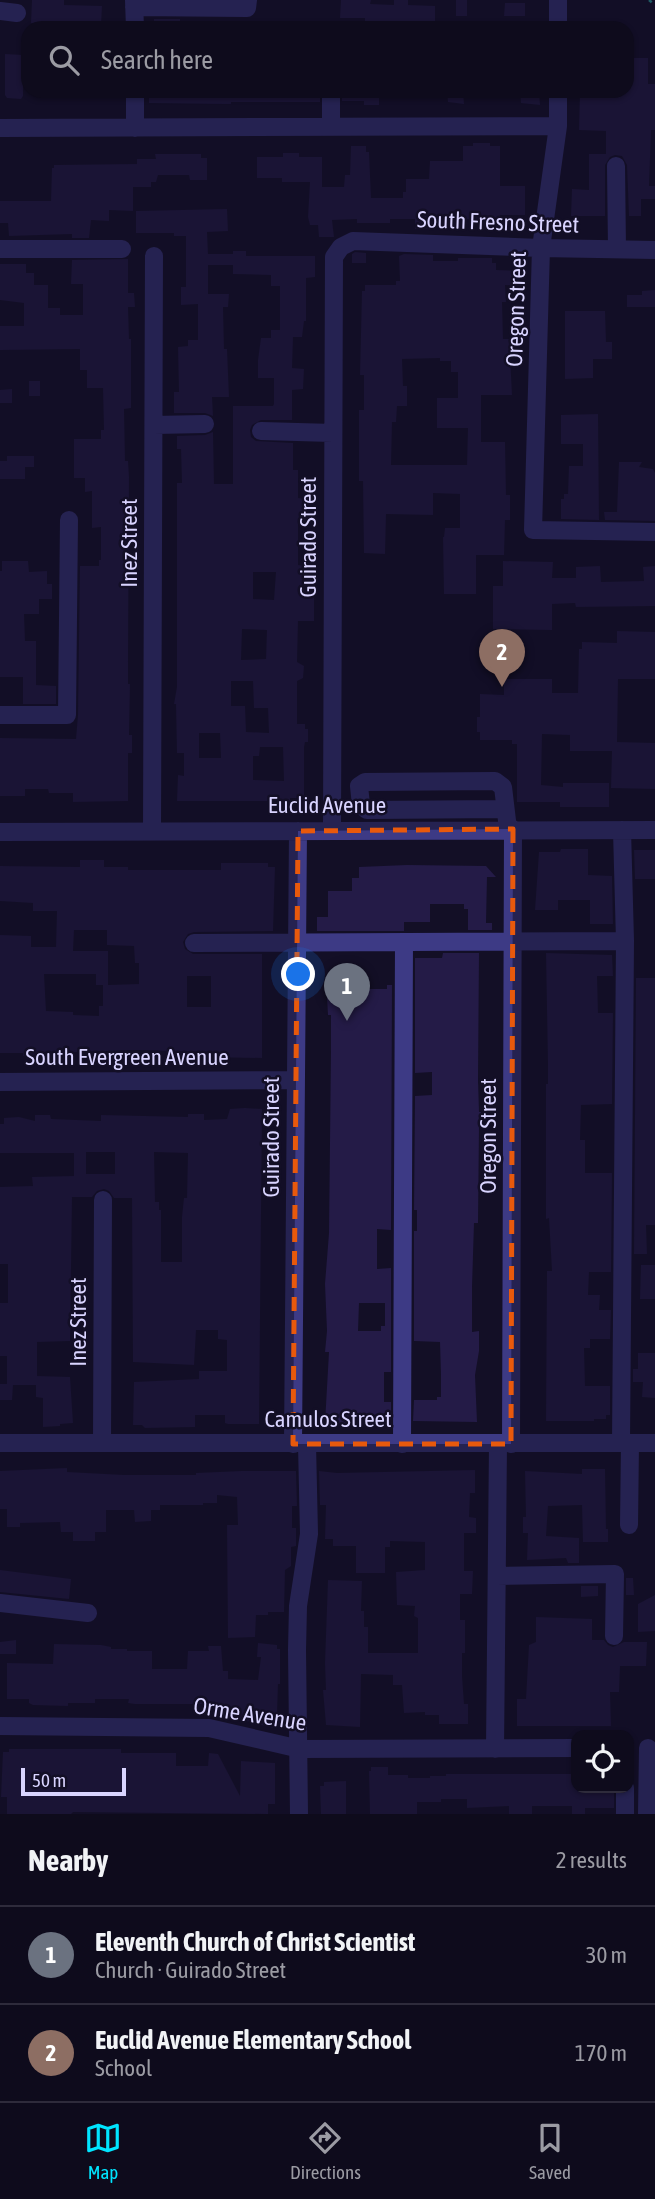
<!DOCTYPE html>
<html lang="en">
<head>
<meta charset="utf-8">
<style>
  body { margin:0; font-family:"Asap Condensed",sans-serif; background:#1c1929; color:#f1f3f6 }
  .controls { position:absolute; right:21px; bottom:21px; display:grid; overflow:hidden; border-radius:14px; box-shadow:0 2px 5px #0004 }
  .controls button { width:63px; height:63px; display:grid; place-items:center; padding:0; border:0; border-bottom:2px solid #2e2b3b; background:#0e0b1c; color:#f1f3f6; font:35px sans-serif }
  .scale { position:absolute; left:21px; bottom:18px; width:105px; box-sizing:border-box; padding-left:7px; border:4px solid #d9d4ff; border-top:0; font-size:19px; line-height:24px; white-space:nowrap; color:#d9d4ff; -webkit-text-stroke:5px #130f26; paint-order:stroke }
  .you { position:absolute; left:299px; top:975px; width:24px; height:24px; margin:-18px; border:5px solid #fff; border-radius:50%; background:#1a73e8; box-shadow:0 0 0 10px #1a73e833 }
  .badge { display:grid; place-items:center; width:46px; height:46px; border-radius:50%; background:#00e5ff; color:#fff; font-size:23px; font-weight:700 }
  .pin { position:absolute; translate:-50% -58px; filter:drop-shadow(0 2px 4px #0008) }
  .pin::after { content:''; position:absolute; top:37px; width:24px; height:21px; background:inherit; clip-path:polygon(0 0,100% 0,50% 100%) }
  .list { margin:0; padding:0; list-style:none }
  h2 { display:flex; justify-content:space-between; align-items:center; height:91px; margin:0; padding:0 28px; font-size:30px }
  h2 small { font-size:23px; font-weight:400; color:#9b9ba3 }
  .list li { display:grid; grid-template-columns:46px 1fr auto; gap:21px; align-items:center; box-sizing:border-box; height:98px; padding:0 28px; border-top:2px solid #2e2b3b }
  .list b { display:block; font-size:26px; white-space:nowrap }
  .list p { margin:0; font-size:23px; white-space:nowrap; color:#9b9ba3 }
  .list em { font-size:23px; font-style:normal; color:#9b9ba3 }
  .icon { flex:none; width:38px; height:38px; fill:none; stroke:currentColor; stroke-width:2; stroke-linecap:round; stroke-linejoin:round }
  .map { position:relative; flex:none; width:655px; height:1814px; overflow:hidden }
  .search { position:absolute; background:#0e0b1c; box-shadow:0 2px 5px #0004; left:21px; right:21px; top:21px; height:77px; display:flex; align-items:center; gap:18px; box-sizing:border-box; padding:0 24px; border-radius:21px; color:#9b9ba3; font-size:26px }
  .sheet { height:287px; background:#0e0b1c }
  nav { display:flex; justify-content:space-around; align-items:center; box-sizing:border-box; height:98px; border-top:2px solid #2e2b3b; background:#0e0b1c; font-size:19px; color:#9b9ba3 }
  nav a { display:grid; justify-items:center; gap:4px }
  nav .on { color:#00e5ff }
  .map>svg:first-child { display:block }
  .building { fill:#241b47; fill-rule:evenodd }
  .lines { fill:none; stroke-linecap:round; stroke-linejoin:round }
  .path { stroke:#2fb8b0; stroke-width:2.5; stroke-dasharray:3.5 5; stroke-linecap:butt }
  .minor { stroke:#3d3a85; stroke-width:18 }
  .marked { fill:none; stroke:#e8590c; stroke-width:5; stroke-dasharray:14 9; stroke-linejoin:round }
  .labels { text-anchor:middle; stroke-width:5; stroke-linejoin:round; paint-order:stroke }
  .street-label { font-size:23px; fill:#d9d4ff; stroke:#130f26 }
</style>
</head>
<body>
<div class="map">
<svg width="655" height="1814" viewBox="0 0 655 1814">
  <rect width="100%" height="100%" fill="#130f26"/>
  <path class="building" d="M32 0H64V5L102 6 101 25 31 23Z
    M341 0H371L370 4 394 5V0H408V5L435 6V28H365V18H340Z
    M456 0H467V16H456Z
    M505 3H525V16H504Z
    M154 19H180V28H154Z
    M5 54 23 55V96L21 99 7 98 5 95Z
    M627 58H648V84H655V130H651L649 186H655V199H641V216H629L627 165 622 156 615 155 610 157 605 165V216H571L572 189 589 190V154H606V131L579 130 580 91H627Z
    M149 91H320V102H231V104L149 103Z
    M342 91H379V105H364V101H342Z
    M447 91H463L464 104 448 102Z
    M520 91H539L540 105 521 103Z
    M473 143H490V146H500V186H525V215H500V219H457V227H427L428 229H415V219H390V223H357V219L332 220 334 237H319L318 225H310L308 217 310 182H282V178H257V157H283V153H299V157H322V187H344L345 175H350L351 146H366V152H369L371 198H403V192H406V179H429L430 161H463V146H473Z
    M155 154H201V158H207V180H190L189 175H158L156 182H151V187H133V211L109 210V221L91 220 89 238H72V234L9 236 8 223H0V201H51L52 168H54V165L137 164V159H156Z
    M227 209 228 231 207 232 208 254H233V251H246V256H315V277L306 278V321H304L302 337H293L292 368 304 369 303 389 292 390V420H261L252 425 250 430 251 437 256 441 293 443V470H298V498L305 499 306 522 298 524V565L305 566 304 595H314V621H298L297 662 304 666 303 678 297 681V724H305V729H308V742H305L304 747V798H290V801H177L178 775 184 776V753H177L176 704H174L177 687V483H182L181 449H177V436L205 435 213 432 214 484H233V406H273L274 404V378H258V360L261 338H271V330H280V286H271V275L233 274V265H208V294H229L228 307H223L224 349H227L229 397H212L213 416 205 413H174V392H179L178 347 188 346V340H198V304L181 305V287H186V236H174V233H136V211ZM253 572H276L274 600 253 599ZM242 629 267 630 266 659 241 660ZM231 681H253L254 708H268L269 733 246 732 245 706H231ZM199 733H220L221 758H199ZM260 747H283L284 781 253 780V756H259Z
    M355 252 366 253V263H352V254Z
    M404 254 433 255V261H458V258H492V263H496V270L520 271V286L505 285 506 302H502L503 339H515V355H510L512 395H481V442H505L506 495H510V520H505L504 555H476V594H444L443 537H444L445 528H460V494L433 493V515L386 514 385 554 364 553 363 481H359V410H364V375H360L362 291H365V285H396V281H400L399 256ZM440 358V361H451V372H458V398H437V428H468L467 465H391L392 422H396L397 406H407V386H403L402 359Z
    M128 259V293H134L135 307H128L129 339H131V408L124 409 125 461H128L129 477 128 662V684H130L129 735H132V753H128V801L73 802V793H49L48 789H25V796H0V738L76 739 78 715 80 566H99V560H101V527L92 528V491L85 492V478H74V439H101V430H104L103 388H87V370H80V349L0 350V326H24V303L0 300V264H26V273H34V285H48V308H60V315H83V284H71L72 260Z
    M655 290V307H627V295H642V291Z
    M565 311H605L606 342H612V359H593V378L565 379Z
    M29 381H40V396H29Z
    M12 389V403H0V390Z
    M598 414 599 520 561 519V499H564V494H568L569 466H583V444H561V415Z
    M7 456H34V467H25V479H0V461H7Z
    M619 462H642L639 467 653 469 655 473V521L605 520 604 512H617Z
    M2 561H28L29 572 47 571V584H52V599H39V614H24L25 641H36V685L56 686V704H23V677H0V571H2Z
    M503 561 553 562 552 578H576V567L600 566 601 582 644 581 643 567 655 566V606L576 607 575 603 552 604V630L493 629V586H503Z
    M617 631 655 632V679H618L617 742 655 743V789L611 788 612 751H570V735L542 734 541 785 563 787V783H609V807H560V802H517V744H512V740H480V732H477V717H480V694L504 695V679H552V693H578L579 649H582V642L617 643Z
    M561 849H588V875L612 876 613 924H590V900H558V910H535L539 852H560Z
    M634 850H655V879H635Z
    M80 860H104V867H128V870H221V863H268V867H275L273 931 194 932 188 934 183 942 185 949 193 954H262V1058L206 1057V1052L138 1050 45 1053V1056H23V1053H0V935L31 936V947H56L57 911H33V903L0 901V866L80 867ZM74 930H107V945L134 946 135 963H139V984L108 985V951H73ZM44 974H96V985H103V1006H99V1016L73 1015V1012L46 1011ZM187 976H211V1007H187Z
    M407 865 486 866 496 877H487L486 923H492V930H468V909H464V904H430V922H404V931H317V917H328V891H352V878H359V867Z
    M443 953H479L478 1079 479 1112H481L482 1126H479L478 1223H474L472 1287V1332L479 1331V1351L475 1375 477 1422 413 1421 414 1400H437V1397H441V1375L440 1342 414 1341V1231H417V1210H414L415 1096 432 1095V1072L415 1073V958H442Z
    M546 953 612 955 613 976H597L598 1013H613L612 1104 581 1105 580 1140H585V1173H612L611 1272H589L588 1295H600L599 1310H611L610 1339H590V1348H584L585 1386H610V1415H606V1419H594V1421H546L547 1271H552L549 1218 546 1219V1084H548V1065Z
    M636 978H655V1225H646L647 1254H634Z
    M387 985H392L391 1230 377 1229V1269L391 1268V1372H384V1402H391V1421L364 1423V1425L325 1423 329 1352H325L327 1331 325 1284 329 1233 331 1051V1015H328L327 997 332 992H338V989H387ZM359 1303H385V1326H381V1331H358Z
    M245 1108 262 1109 259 1424H228L225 1423V1415H195V1427L145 1428 142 1425H133L134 1382 199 1379V1371H227V1340L218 1339V1330H196L194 1365 133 1362 132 1198H114L109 1191 104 1189 97 1191 92 1197H72L70 1341 37 1342V1376L70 1377 73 1423 60 1424V1426L43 1427V1398L36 1397V1385H13L12 1400H0V1384H7V1356H0V1303H8V1264H0V1187L33 1186 32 1177 74 1176V1153H0V1124H4V1118L19 1117 35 1121V1115H50L51 1119 101 1121V1115L188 1117V1114H204V1120L227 1119 230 1109ZM86 1152H115V1174H86ZM154 1152 188 1153 187 1198H184L182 1217V1262H161V1210H159V1202H155Z
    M641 1265H655V1299H640Z
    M638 1353H655V1398L642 1397 643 1382H633V1369H638Z
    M67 1468V1472L124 1475H196V1473L242 1471H296L297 1506H292V1528H296V1546L291 1547V1566L285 1570 284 1612H268V1615H256L255 1637 228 1638 227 1525H238L237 1497 217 1495V1503H203V1505H160V1510H151V1521L135 1522 134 1510H106V1532H95V1541H73V1532H61L60 1522 20 1523V1527H7V1509H0V1471Z
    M582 1469H605L606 1529H608V1542H583L582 1505 548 1506 546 1536 579 1538V1563H568L566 1558 527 1560 528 1533H523V1517H526L525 1471 582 1474Z
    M475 1470V1493H470L469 1517 476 1518V1533H464V1571H473L472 1594H460V1620H465V1653H462V1676L464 1704H468V1724H439V1715H425V1712L404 1713 402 1685H393V1675L361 1674 360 1727 326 1725 323 1690H326L325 1663 328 1580 362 1581 361 1611H364V1627H368V1653H418V1618L414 1616 415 1606 397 1605 396 1572 425 1570V1542L390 1541V1547H385V1573H356V1546H333V1539H325L326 1505H320L319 1471 337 1473Z
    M0 1570 71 1579 69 1599 0 1592Z
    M626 1578H633L634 1595H626Z
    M581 1586H598V1596L581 1597Z
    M655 1595V1631L638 1632V1604Z
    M536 1617 592 1619V1640H604L608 1645 613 1647 624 1642H647L646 1666H620L619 1692H610L611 1726H517V1699H526L529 1645 536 1642Z
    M16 1640V1654H0V1642Z
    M258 1643 277 1645V1649H280V1684H278L277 1714 273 1728 223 1715 224 1704H135L128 1703 129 1699H95V1703H68V1706L33 1705 29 1703V1699H7V1663L53 1664 54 1644 101 1645 111 1647V1649H127V1651H152V1669H187L188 1651H209L208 1646H221L223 1671H228V1679L258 1680 261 1657H257Z
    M9 1749H121V1753H176V1766H208L209 1753 218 1754 240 1796 241 1761 275 1763V1804H268V1814L73 1812 71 1814H7V1797H1L2 1774 3 1752H9Z
    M371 1767H388V1775H408V1778H430V1776H446V1774H576V1788H614V1808H585V1814H572V1806H532V1814H509V1806L467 1808V1799H441V1802H417V1814H370L369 1771H371Z
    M346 1781V1814H321L320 1786H324V1782Z"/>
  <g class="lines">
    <path class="path" d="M649 0 655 5"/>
    <path class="minor" d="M134 0 135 28
      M134 7 247 8 248 0
      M0 11 17 13
      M558 28V0
      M135 91V128
      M558 91V126L541 248 533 530 655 532
      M331 127V91
      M0 128 558 126
      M616 166 617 249
      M0 249H122
      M154 425 205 424
      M261 431 333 433
      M0 715H67L69 520
      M505 809 367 810 361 805 359 786 365 782 495 781 503 787 508 829
      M332 829 334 257 341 247 353 241 541 248 655 250
      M152 830 154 256
      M0 832 655 830
      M194 943 625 941
      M0 1082 296 1080
      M0 1443H655
      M102 1443 103 1200
      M621 1443 625 941 622 830
      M293 1444 298 831
      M402 1444 404 942
      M511 1444 513 829
      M629 1525 630 1443
      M497 1576 615 1574 614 1636
      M0 1603 88 1613
      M0 1726 209 1728 300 1749 576 1748
      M495 1749 498 1444
      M299 1814 297 1650 298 1606 309 1534 307 1444
      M625 1814V1788
      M647 1814 648 1748"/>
  </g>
  <path d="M0 0H655V1814H0ZM513 829 511 1444H293L298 831Z" fill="#130f26" fill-opacity=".55" fill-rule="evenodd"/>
  <path class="marked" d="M513 829 511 1444H293L298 831Z"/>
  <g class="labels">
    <g class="street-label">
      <text transform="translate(498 222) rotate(2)" y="8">South Fresno Street</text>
      <text transform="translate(516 309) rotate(-88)" y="8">Oregon Street</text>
      <text transform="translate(308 537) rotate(-90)" y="8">Guirado Street</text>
      <text transform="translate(129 543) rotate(-90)" y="8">Inez Street</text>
      <text x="327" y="813">Euclid Avenue</text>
      <text x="127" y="1065">South Evergreen Avenue</text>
      <text transform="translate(488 1136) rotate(-90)" y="8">Oregon Street</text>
      <text transform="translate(271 1137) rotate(-90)" y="8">Guirado Street</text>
      <text transform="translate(78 1322) rotate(-90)" y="8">Inez Street</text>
      <text x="328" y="1427">Camulos Street</text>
      <text transform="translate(250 1714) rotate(9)" y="8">Orme Avenue</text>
    </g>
  </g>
</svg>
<div class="controls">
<button><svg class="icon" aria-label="locate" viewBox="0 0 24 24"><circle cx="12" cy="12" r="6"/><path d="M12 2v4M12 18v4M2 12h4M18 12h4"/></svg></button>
</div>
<div class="scale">50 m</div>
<div class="you"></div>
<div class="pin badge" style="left:347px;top:1021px;background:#6b7280">1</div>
<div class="pin badge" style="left:502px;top:687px;background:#8d6e63">2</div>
<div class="search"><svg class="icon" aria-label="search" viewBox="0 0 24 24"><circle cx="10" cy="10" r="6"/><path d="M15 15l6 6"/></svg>Search here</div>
</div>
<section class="sheet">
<h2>Nearby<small>2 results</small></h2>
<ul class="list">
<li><span class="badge" style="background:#6b7280">1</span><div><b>Eleventh Church of Christ Scientist</b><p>Church · Guirado Street</p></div><em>30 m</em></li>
<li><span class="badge" style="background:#8d6e63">2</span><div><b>Euclid Avenue Elementary School</b><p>School</p></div><em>170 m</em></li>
</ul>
</section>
<nav>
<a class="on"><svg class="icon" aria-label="map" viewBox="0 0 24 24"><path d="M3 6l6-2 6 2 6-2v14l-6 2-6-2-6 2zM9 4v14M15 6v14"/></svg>Map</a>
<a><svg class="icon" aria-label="directions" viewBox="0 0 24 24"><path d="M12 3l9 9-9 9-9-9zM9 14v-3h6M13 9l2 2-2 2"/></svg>Directions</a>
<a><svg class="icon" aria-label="saved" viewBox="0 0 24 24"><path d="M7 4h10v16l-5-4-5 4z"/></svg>Saved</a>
</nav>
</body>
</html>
